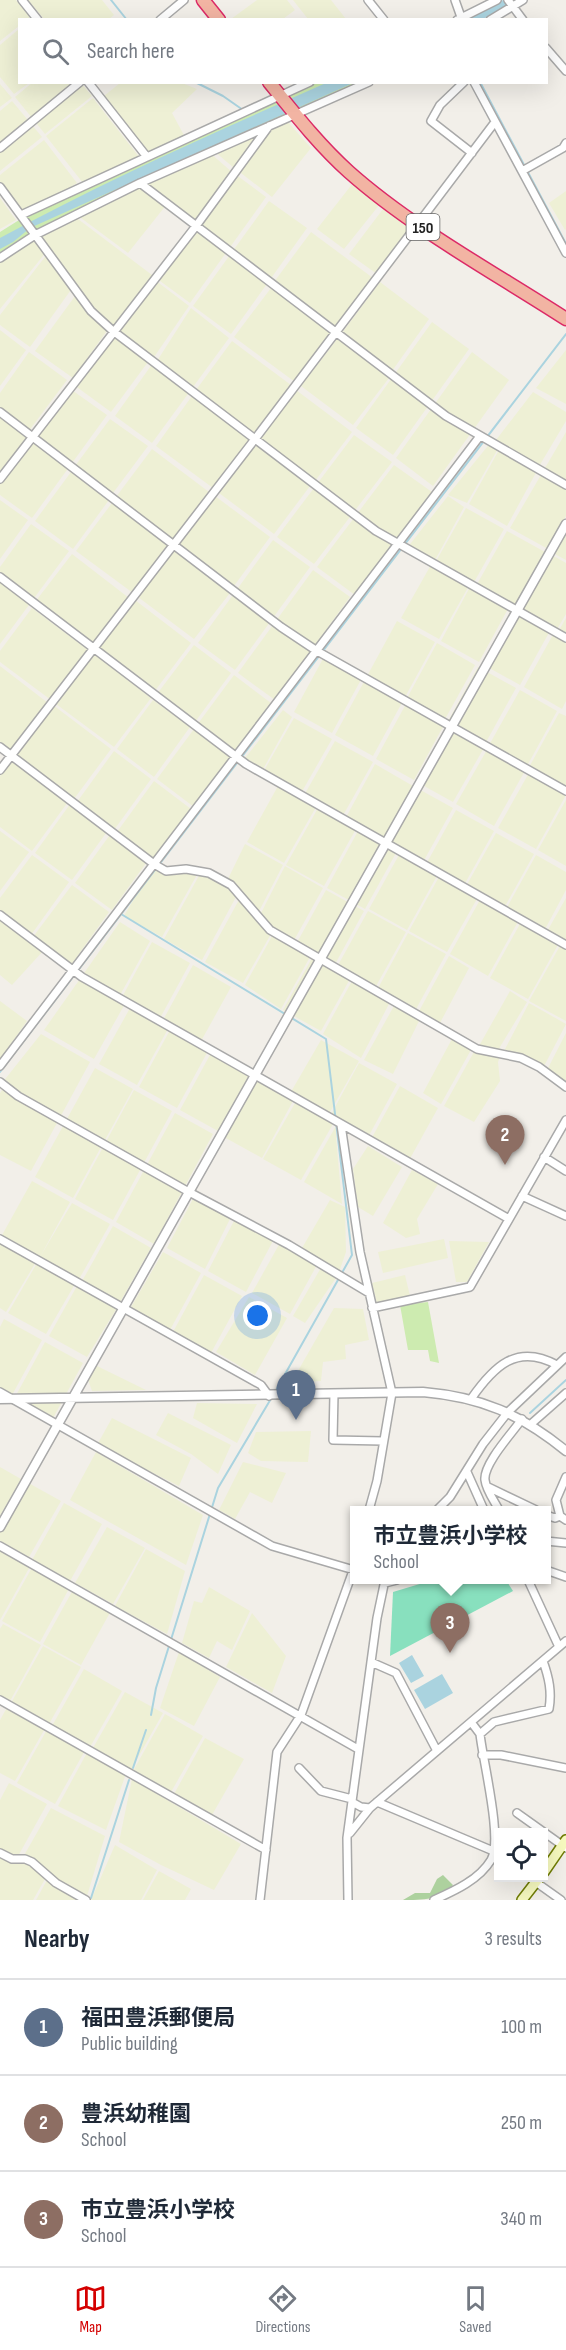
<!DOCTYPE html>
<html lang="en">
<head>
<meta charset="utf-8">
<style>
  body { margin:0; font-family:"Sofia Sans Condensed","Noto Sans JP",sans-serif; background:#f2f2f3; color:#1f2937 }
  .controls { position:absolute; right:18px; bottom:18px; display:grid; overflow:hidden; border-radius:0px; box-shadow:0 6px 24px #0002 }
  .controls button { width:54px; height:54px; display:grid; place-items:center; padding:0; border:0; border-bottom:2px solid #e0e1e3; background:#fff; color:#1f2937; font:30px sans-serif }
  .you { position:absolute; left:258px; top:1316px; width:21px; height:21px; margin:-15px; border:4px solid #fff; border-radius:50%; background:#1a73e8; box-shadow:0 0 0 9px #1a73e833 }
  .badge { display:grid; place-items:center; width:39px; height:39px; border-radius:50%; background:#d40000; color:#fff; font-size:20px; font-weight:700 }
  .pin { position:absolute; translate:-50% -50px; filter:drop-shadow(0 2px 3px #0008) }
  .pin::after { content:''; position:absolute; top:32px; width:21px; height:18px; background:inherit; clip-path:polygon(0 0,100% 0,50% 100%) }
  .popup { position:absolute; left:350px; top:1506px; width:201px; height:78px; box-sizing:border-box; display:grid; place-content:center; border-radius:0px; background:#fff; filter:drop-shadow(0 2px 4px #0005); font-size:20px; white-space:nowrap; color:#747a83 }
  .popup b { font-size:22px; color:#1f2937 }
  .popup::after { content:''; position:absolute; left:50%; top:100%; margin-left:-12px; border:12px solid transparent; border-top-color:#fff }
  .list { margin:0; padding:0; list-style:none }
  h2 { display:flex; justify-content:space-between; align-items:center; height:78px; margin:0; padding:0 24px; font-size:26px }
  h2 small { font-size:20px; font-weight:400; color:#747a83 }
  .list li { display:grid; grid-template-columns:39px 1fr auto; gap:18px; align-items:center; box-sizing:border-box; height:96px; padding:0 24px; border-top:2px solid #e0e1e3 }
  .list b { display:block; font-size:22px; white-space:nowrap }
  .list p { margin:0; font-size:20px; white-space:nowrap; color:#747a83 }
  .list em { font-size:20px; font-style:normal; color:#747a83 }
  .icon { flex:none; width:33px; height:33px; fill:none; stroke:currentColor; stroke-width:2; stroke-linecap:round; stroke-linejoin:round }
  .map { position:relative; flex:none; width:566px; height:1900px; overflow:hidden }
  .search { position:absolute; background:#fff; box-shadow:0 6px 24px #0002; left:18px; right:18px; top:18px; height:66px; display:flex; align-items:center; gap:15px; box-sizing:border-box; padding:0 21px; border-radius:0px; color:#747a83; font-size:22px }
  .sheet { height:366px; background:#fff }
  nav { display:flex; justify-content:space-around; align-items:center; box-sizing:border-box; height:84px; border-top:2px solid #e0e1e3; background:#fff; font-size:16px; color:#747a83 }
  nav a { display:grid; justify-items:center; gap:3px }
  nav .on { color:#d40000 }
  .map>svg:first-child { display:block }
  .farmland { fill:#eef0d5 }
  .grass { fill:#cdebb0 }
  .forest { fill:#add19e }
  .pitch { fill:#88e0be }
  .water { fill:#aad3df }
  .lines { fill:none; stroke-linecap:round; stroke-linejoin:round }
  .stream { stroke:#aad3df; stroke-width:2 }
  .minor-casing { stroke:#a9a9a9; stroke-width:10 }
  .tertiary-casing { stroke:#a9a9a9; stroke-width:11 }
  .secondary-casing { stroke:#707d05; stroke-width:12 }
  .trunk-casing { stroke:#dc2a67; stroke-width:15 }
  .minor { stroke:#fff; stroke-width:7 }
  .tertiary { stroke:#fff; stroke-width:8 }
  .secondary { stroke:#f7fabf; stroke-width:9 }
  .trunk { stroke:#f2b4a3; stroke-width:12 }
  .labels { text-anchor:middle; stroke-width:6; stroke-linejoin:round; paint-order:stroke }
  .shield { fill:#fff; stroke:#646464; stroke-width:1.5 }
  .shield-label { font-size:16px; font-weight:bold; fill:#222 }
</style>
</head>
<body>
<div class="map">
<svg width="566" height="1900" viewBox="0 0 566 1900">
  <rect width="100%" height="100%" fill="#f2efe9"/>
  <path class="farmland" d="M0 0H16L30 17 27 19 20 20 19 26 0 41Z
    M28 0H102L114 15 109 19H44Z
    M257 0H287L295 10 283 19H231Z
    M293 0H331L346 19H308Z
    M19 29 20 82 29 83 14 94 0 77V45Z
    M33 82 81 83 92 96 45 134 15 97Z
    M120 83H182L197 89 172 113 186 139 146 154 104 96Z
    M0 84 12 98 0 107Z
    M93 98 140 158 83 183 46 136Z
    M12 101 42 137 0 171V111Z
    M288 122 311 148 272 197 237 170 271 125Z
    M262 130 234 168 214 151Z
    M44 140 77 183 26 215 0 183V175Z
    M210 153 232 172 196 222 144 182Z
    M235 174 266 197 190 303 156 278 113 326 102 319 109 328 73 378 35 351 78 292 39 233 74 216 156 278Z
    M140 183 167 204 128 253 77 215Z
    M353 183 380 204 344 249 317 229Z
    M566 191V229L565 230 549 203Z
    M0 198 16 220 0 229Z
    M269 201 307 228 231 334 193 306Z
    M383 209 412 229 377 274 349 254Z
    M311 232 373 278 336 328 274 282Z
    M35 235 47 251 0 309V258Z
    M48 253 73 287 30 347 0 325V315Z
    M155 280 189 306 150 363 148 362 111 412 74 385Z
    M380 282 429 319 392 371 342 333Z
    M271 288 331 332 295 382 234 337Z
    M191 308 229 338 152 443 115 416 153 363 155 364Z
    M432 322 469 349 393 455 356 428Z
    M0 330 26 350 0 386Z
    M338 338 389 378 353 425 301 386Z
    M232 341 291 385 255 435 196 390Z
    M566 350V404L536 388Z
    M29 352 67 380 28 432 30 434 0 471V393Z
    M472 352 509 380 433 486 396 458Z
    M69 388 107 415 32 518 0 495V482Z
    M296 390 352 432 315 481 260 439Z
    M533 392 566 412V421L538 468 496 440Z
    M192 396 250 439 213 488 156 446Z
    M110 419 148 446 113 493 75 466Z
    M566 432V516L548 549 510 528Z
    M354 435 392 462 314 564 277 537Z
    M491 442 499 447 467 503 448 495Z
    M256 445 310 486 274 534 219 493Z
    M500 448 538 469 507 526 469 504Z
    M152 449 209 492 174 540 116 497Z
    M394 465 432 492 355 595 317 567Z
    M71 472 109 500 73 549 35 521Z
    M215 496 270 537 234 586 179 545Z
    M448 496 464 507 434 562 435 563 466 508 504 529 473 584 476 586 507 531 545 552 514 608 550 554 566 563V614L556 631 558 632 566 618V701L562 709 524 687 555 631 551 629 520 685 482 664 512 609 509 607 479 662 441 641 471 585 470 584 439 639 401 618 432 563 407 548Z
    M0 500 28 520 0 559Z
    M112 503 169 545 133 593 76 551Z
    M31 524 69 551 0 644V567Z
    M566 525V560L551 552Z
    M273 540 310 567 235 670 198 643Z
    M174 550 230 593 194 639 138 597Z
    M72 554 129 598 92 646 35 602Z
    M313 570 350 597 275 700 238 673Z
    M135 600 191 643 154 692 98 649Z
    M32 608 88 650 51 700 0 662V651Z
    M397 621 435 642 373 756 335 735Z
    M437 643 475 665 444 721 406 700Z
    M194 645 231 673 195 722 157 694Z
    M94 654 151 698 114 747 56 704Z
    M325 655 363 676 332 733 294 712Z
    M0 666 48 703 11 752 0 744Z
    M478 667 516 688 485 744 447 723Z
    M234 675 271 703 194 807 157 779Z
    M520 690 557 711 526 768 488 747Z
    M153 700 190 727 154 777 117 749Z
    M407 702 445 723 414 780 376 759Z
    M53 705 111 749 74 799 16 755Z
    M283 710 292 717 261 773 242 762Z
    M559 713 566 716V790L528 769Z
    M294 718 332 739 300 795 262 774Z
    M447 725 485 746 453 802 415 781Z
    M335 741 373 762 341 819 303 797Z
    M488 748 526 769 494 826 456 804Z
    M114 751 151 779 114 830 117 832 154 781 191 809 153 862 149 859 112 910 75 883 112 832 109 829 72 880 35 853 73 800 77 802Z
    M12 760 68 802 32 851 0 827V776Z
    M375 764 413 786 382 842 344 821Z
    M530 771 566 792V795L536 849 498 828Z
    M278 786 316 807 284 863 247 842Z
    M415 787 453 808 422 864 425 866 456 810 494 831 463 887 465 888 496 833 534 854 503 910 505 911 536 855 566 872V890L543 933 519 920 488 976 450 954 481 898 478 897 447 952 409 931 440 875 438 874 407 930 369 909 400 853 384 843Z
    M566 800V866L538 850Z
    M318 808 356 829 324 886 286 865Z
    M0 831 29 852 0 891Z
    M358 831 396 853 365 909 327 888Z
    M245 844 283 865 257 915 271 934 243 983 205 962 240 898 237 895 202 960 164 939 201 872 226 883Z
    M32 855 69 882 31 935 0 912V898Z
    M154 864 166 871 198 873 162 937 124 916Z
    M285 866 323 888 292 944 259 917Z
    M72 885 109 912 71 965 33 937Z
    M326 890 364 911 333 968 295 946Z
    M566 898V1021L529 1001 561 944 559 943 528 999 490 978 521 922 545 935Z
    M368 911 406 932 375 988 337 967Z
    M0 915 44 950 12 985 0 975Z
    M120 922 150 941 119 997 121 999 152 942 190 963 159 1020 126 1002 94 1059 44 1030Z
    M408 933 446 954 415 1011 377 990Z
    M272 936 310 957 281 1009 245 985Z
    M449 956 469 968 440 1023 418 1013Z
    M312 958 350 979 321 1031 283 1010Z
    M193 965 231 987 200 1043 162 1022Z
    M352 981 390 1002 361 1058 323 1034Z
    M510 991 527 1002 497 1052 479 1046Z
    M0 1001 27 1021 0 1060Z
    M529 1003 566 1024 542 1070 503 1053Z
    M395 1004 420 1019 393 1074 364 1060Z
    M130 1008 168 1029 137 1085 99 1064Z
    M170 1030 208 1051 177 1108 139 1087Z
    M566 1033V1087L546 1072Z
    M41 1034 90 1062 31 1171 0 1155V1093L2 1090 29 1101 2 1083Z
    M453 1037 472 1048 441 1104 423 1093Z
    M321 1040 359 1061 326 1119 288 1097Z
    M475 1050 500 1057 498 1062 500 1081 474 1122 444 1106Z
    M211 1053 249 1075 218 1131 180 1110Z
    M359 1063 397 1084 366 1141 328 1120Z
    M95 1068 133 1089 73 1198 35 1177Z
    M255 1080 293 1101 262 1158 224 1137Z
    M400 1086 438 1108 407 1164 369 1143Z
    M134 1090 172 1111 113 1220 75 1199Z
    M295 1103 333 1124 301 1180 263 1159Z
    M175 1113 213 1134 154 1244 116 1222Z
    M336 1126V1137L342 1204 304 1182Z
    M368 1146 402 1167 373 1216 358 1207 353 1169Z
    M412 1170 438 1184 417 1219 420 1234 406 1238 383 1223Z
    M32 1181 70 1202 40 1257 72 1203 110 1224 78 1281 1 1237Z
    M195 1195 232 1215 205 1269 167 1248Z
    M330 1200 345 1207 346 1252 339 1272 302 1248Z
    M236 1217 275 1237 246 1292 208 1271Z
    M113 1226 151 1248 119 1304 81 1283Z
    M444 1239 448 1258 383 1273 378 1252Z
    M281 1241 318 1263 290 1314 252 1293Z
    M449 1241 489 1242 467 1282H456Z
    M0 1243 36 1262 6 1312 0 1308Z
    M163 1252 201 1273 170 1330 131 1307Z
    M37 1263 75 1284 46 1334 8 1313Z
    M322 1266 338 1275 305 1323 293 1316Z
    M204 1275 242 1296 211 1353 173 1332Z
    M405 1275 410 1296 377 1304 372 1283Z
    M77 1286 117 1308 87 1357 49 1336Z
    M249 1297 287 1318 255 1375 216 1352Z
    M334 1308 363 1309 369 1340 345 1345 346 1359 323 1362 321 1381 291 1383Z
    M4 1319 42 1340 11 1397 0 1390V1327Z
    M45 1342 83 1363 52 1420 14 1399Z
    M97 1366 146 1390 92 1391 86 1374Z
    M197 1403 257 1404 237 1443 193 1418Z
    M168 1413 231 1445 218 1474 191 1454 156 1435Z
    M112 1418 191 1458 179 1486 97 1445Z
    M311 1431 308 1462 261 1461 248 1453 256 1432Z
    M96 1452 203 1515 186 1565 70 1500Z
    M243 1462 286 1473 272 1503 250 1492 235 1519 219 1510Z
    M0 1467 21 1479 0 1516Z
    M23 1480 61 1501 29 1557 0 1541V1521Z
    M64 1503 102 1524 70 1581 32 1560Z
    M107 1527 145 1548 113 1604 75 1583Z
    M0 1545 32 1563 0 1620Z
    M146 1549 185 1571 167 1634 115 1606Z
    M34 1564 71 1585 40 1642 2 1621Z
    M209 1587 250 1611 232 1650 217 1641 209 1658 182 1643 194 1601 202 1603Z
    M74 1588 112 1609 81 1665 43 1644Z
    M252 1613 286 1656 272 1693 226 1667Z
    M3 1624 41 1645 10 1701 0 1696V1629Z
    M43 1646 81 1667 49 1724 11 1703Z
    M179 1652 220 1677 194 1726 160 1708Z
    M84 1669 122 1691 90 1747 52 1726Z
    M125 1692 163 1713 131 1770 93 1748Z
    M9 1704 47 1725 15 1781 0 1773V1720Z
    M165 1714 203 1736 171 1792 133 1771Z
    M49 1726 87 1747 55 1804 17 1783Z
    M205 1738 244 1759 212 1815 174 1794Z
    M89 1749 127 1771 106 1830 58 1806Z
    M132 1779 241 1844 214 1890 161 1865 119 1842Z
    M9 1783 47 1804 17 1858 22 1859 51 1808 105 1836 87 1896 56 1883 35 1868 45 1879 33 1900H0V1800Z
    M115 1845 157 1870 141 1900H91Z
    M159 1871 191 1889 185 1900H143Z
    M47 1880 82 1900H36Z"/>
  <path class="grass" d="M315 83H362L130 188 0 258V232L43 205 239 114Z
    M428 1302 439 1363 430 1361 428 1350H408L400 1305Z"/>
  <path class="forest" d="M443 1875 453 1885C442 1900 422 1900 403 1900L415 1893H430L437 1879Z"/>
  <path class="pitch" d="M433 1580H506L513 1591 390 1656 393 1592Z"/>
  <path class="water" d="M503 0H516L483 19 463 20Z
    M326 83H353L30 228 13 242 0 249V238C106 180 216 132 326 83Z
    M412 1655 424 1676 411 1683 399 1663Z
    M442 1674 453 1693 425 1709 414 1690Z"/>
  <g class="lines">
    <path class="stream" d="M111 0 127 20
      M195 82 223 96 243 110
      M480 82 566 244
      M121 914 326 1039 352 1255 275 1392
      M0 1072 566 334
      M530 1413 566 1380
      M151 1715 156 1688 218 1488 272 1397
      M133 1768 146 1730
      M91 1898 129 1780"/>
    <g class="minor-casing">
      <path id="minor" d="M22 0 38 20
        M368 0 384 20
        M455 0 461 17
        M508 0 523 20
        M160 20 184 0
        M457 20 497 0
        M490 20 523 0
        M546 48 566 71
        M88 82 147 157
        M464 82 440 105 431 121 472 153
        M474 82 566 253
        M0 148 80 82
        M522 171 563 148 566 143
        M140 183 446 416 566 485
        M0 187 91 311 113 331 376 531 566 638
        M21 215 310 82
        M0 258 35 235 140 183 369 82
        M0 412 281 627 317 651 566 791
        M0 479 196 226 269 126
        M0 577 246 764 566 945
        M0 747 154 864 166 871 186 869 209 873 231 885 270 930 477 1049 521 1058 539 1067 566 1087
        M0 770 255 439 495 122
        M0 915 82 977 509 1219
        M0 1066 480 436
        M0 1082 18 1096 189 1192 289 1245 369 1293
        M341 1125 360 1252 392 1393 377 1481 369 1510
        M544 1157 566 1171
        M522 1196 566 1216
        M0 1239 261 1385 269 1396
        M372 1308 470 1287 566 1120
        M0 1392 272 1546 354 1570
        M334 1394 333 1440 383 1441
        M471 1399C494 1366 517 1343 557 1365
        M531 1424 566 1393
        M467 1472 484 1510
        M566 1477 556 1500 560 1516 566 1520
        M488 1487 536 1510
        M437 1510 450 1497 483 1444 508 1412 566 1357
        M499 1510C495 1502 486 1490 485 1480 483 1464 513 1432 522 1419
        M546 1515 555 1518 560 1516
        M546 1541 566 1543
        M0 1546 358 1749
        M546 1570 566 1577
        M528 1580 559 1647
        M385 1583 397 1580
        M371 1662 396 1673 437 1751
        M0 1700 266 1850
        M480 1734 494 1722 549 1709C552 1692 549 1678 543 1661
        M482 1755H501L566 1768
        M299 1768 321 1791 352 1799
        M352 1802 361 1807 370 1808
        M377 1802 498 1853
        M517 1813 566 1848
        M350 1833 370 1808 566 1641
        M0 1853 12 1859H25L32 1862 56 1883 86 1900
        M530 1878 561 1900
        M260 1900 277 1752 301 1715 354 1568
        M348 1900 347 1838 377 1618 385 1580
        M434 1900C454 1891 479 1880 491 1860 503 1839 483 1762 480 1734L471 1722"/>
    </g>
    <g class="tertiary-casing">
      <path id="tertiary" d="M0 1399 423 1392C481 1397 521 1414 566 1451
        M0 1527 566 524"/>
    </g>
    <g class="secondary-casing">
      <path id="secondary" d="M544 1872 566 1840
        M522 1900 539 1878"/>
    </g>
    <g class="trunk-casing">
      <path id="trunk" d="M203 0 219 20
        M269 82C294 113 319 145 349 172 412 228 495 273 566 319"/>
    </g>
    <use href="#minor" class="minor"/>
    <use href="#tertiary" class="tertiary"/>
    <use href="#secondary" class="secondary"/>
    <use href="#trunk" class="trunk"/>
  </g>
  <g class="labels">
    <rect class="shield" x="406.5" y="214" width="33" height="26" rx="4.5"/>
    <g class="shield-label">
      <text x="423" y="233">150</text>
    </g>
  </g>
</svg>
<div class="controls">
<button><svg class="icon" aria-label="locate" viewBox="0 0 24 24"><circle cx="12" cy="12" r="6"/><path d="M12 2v4M12 18v4M2 12h4M18 12h4"/></svg></button>
</div>
<div class="you"></div>
<div class="pin badge" style="left:296px;top:1420px;background:#5c6f8a">1</div>
<div class="pin badge" style="left:505px;top:1165px;background:#8d6e63">2</div>
<div class="pin badge" style="left:450px;top:1653px;background:#8d6e63">3</div>
<div class="popup"><b>市立豊浜小学校</b>School</div>
<div class="search"><svg class="icon" aria-label="search" viewBox="0 0 24 24"><circle cx="10" cy="10" r="6"/><path d="M15 15l6 6"/></svg>Search here</div>
</div>
<section class="sheet">
<h2>Nearby<small>3 results</small></h2>
<ul class="list">
<li><span class="badge" style="background:#5c6f8a">1</span><div><b>福田豊浜郵便局</b><p>Public building</p></div><em>100 m</em></li>
<li><span class="badge" style="background:#8d6e63">2</span><div><b>豊浜幼稚園</b><p>School</p></div><em>250 m</em></li>
<li><span class="badge" style="background:#8d6e63">3</span><div><b>市立豊浜小学校</b><p>School</p></div><em>340 m</em></li>
</ul>
</section>
<nav>
<a class="on"><svg class="icon" aria-label="map" viewBox="0 0 24 24"><path d="M3 6l6-2 6 2 6-2v14l-6 2-6-2-6 2zM9 4v14M15 6v14"/></svg>Map</a>
<a><svg class="icon" aria-label="directions" viewBox="0 0 24 24"><path d="M12 3l9 9-9 9-9-9zM9 14v-3h6M13 9l2 2-2 2"/></svg>Directions</a>
<a><svg class="icon" aria-label="saved" viewBox="0 0 24 24"><path d="M7 4h10v16l-5-4-5 4z"/></svg>Saved</a>
</nav>
</body>
</html>
